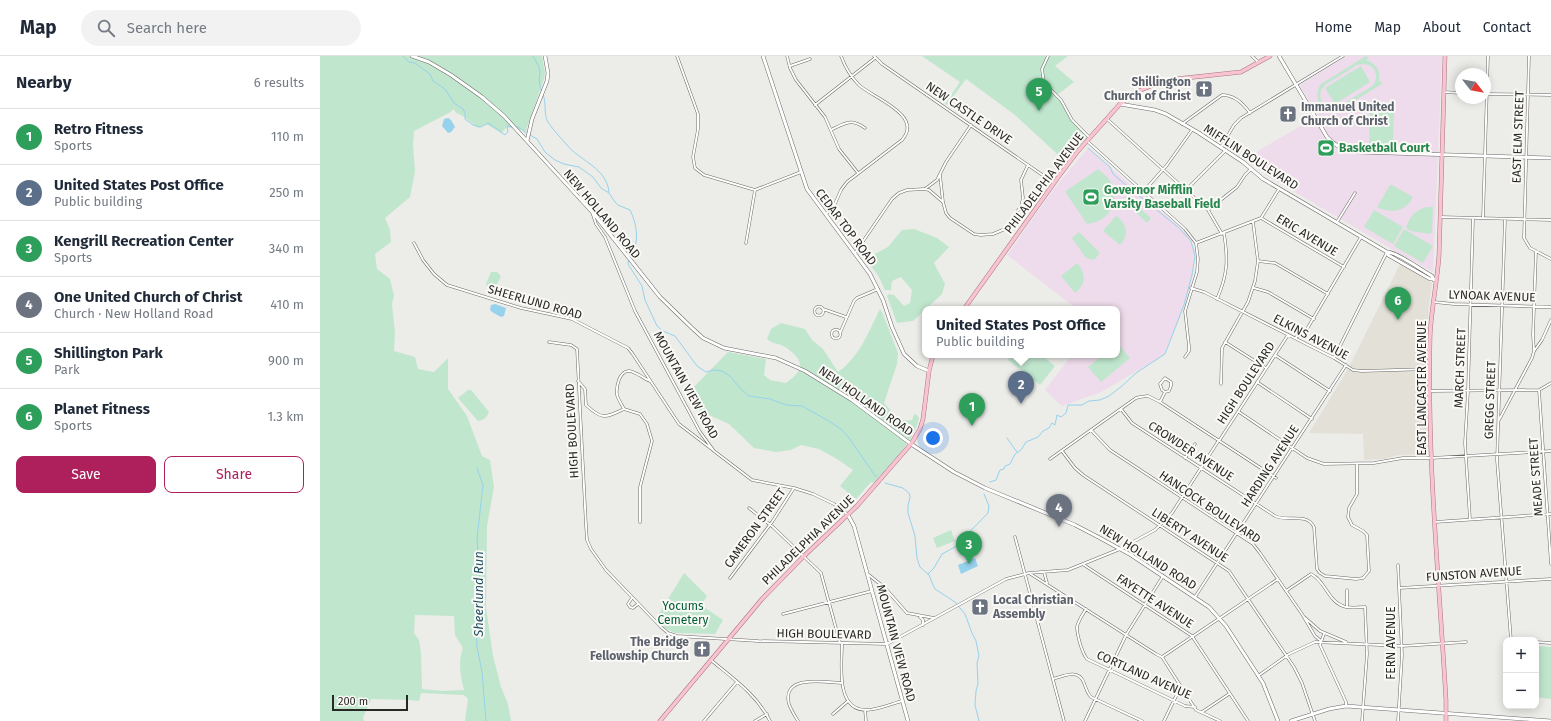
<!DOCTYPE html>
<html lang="en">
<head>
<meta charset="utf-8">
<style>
  body { margin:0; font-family:"Fira Sans",sans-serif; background:#f2f2f3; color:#1f2937 }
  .controls { position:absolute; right:12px; bottom:12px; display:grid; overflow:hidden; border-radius:8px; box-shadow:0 2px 10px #0003 }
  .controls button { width:36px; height:36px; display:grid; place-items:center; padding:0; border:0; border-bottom:1px solid #e0e1e3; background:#fff; color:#1f2937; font:20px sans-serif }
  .compass { position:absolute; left:1135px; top:12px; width:36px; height:36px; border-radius:50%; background:#fff; box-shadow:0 2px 10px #0003; rotate:121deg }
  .scale { position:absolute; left:12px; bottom:10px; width:76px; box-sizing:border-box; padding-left:4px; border:2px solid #282827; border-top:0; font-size:11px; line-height:14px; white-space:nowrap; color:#282827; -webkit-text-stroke:3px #faf9f6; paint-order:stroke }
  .you { position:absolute; left:613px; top:382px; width:14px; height:14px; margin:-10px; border:3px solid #fff; border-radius:50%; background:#1a73e8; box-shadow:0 0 0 6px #1a73e833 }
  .badge { display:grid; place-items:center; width:26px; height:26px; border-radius:50%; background:#ae205b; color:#fff; font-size:13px; font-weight:700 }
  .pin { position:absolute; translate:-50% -33px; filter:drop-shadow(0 1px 2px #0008) }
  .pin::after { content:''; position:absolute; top:21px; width:14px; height:12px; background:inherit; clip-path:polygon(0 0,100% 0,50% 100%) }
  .popup { position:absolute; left:602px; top:250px; width:198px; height:52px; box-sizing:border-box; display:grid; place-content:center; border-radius:8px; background:#fff; filter:drop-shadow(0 1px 3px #0005); font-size:13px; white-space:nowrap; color:#747a83 }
  .popup b { font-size:15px; color:#1f2937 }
  .popup::after { content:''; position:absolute; left:50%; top:100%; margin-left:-8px; border:8px solid transparent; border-top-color:#fff }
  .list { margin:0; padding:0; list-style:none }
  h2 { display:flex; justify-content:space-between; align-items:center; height:52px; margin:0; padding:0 16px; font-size:17px }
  h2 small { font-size:13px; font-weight:400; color:#747a83 }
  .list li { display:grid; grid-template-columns:26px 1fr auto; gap:12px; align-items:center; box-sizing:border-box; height:56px; padding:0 16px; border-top:1px solid #e0e1e3 }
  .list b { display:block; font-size:15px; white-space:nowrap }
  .list p { margin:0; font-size:13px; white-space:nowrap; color:#747a83 }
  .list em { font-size:13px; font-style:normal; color:#747a83 }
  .actions { display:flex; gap:8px; padding:12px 16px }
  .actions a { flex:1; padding:9px 0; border:1px solid #ae205b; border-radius:8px; text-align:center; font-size:14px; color:#ae205b }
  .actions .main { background:#ae205b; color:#fff }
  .icon { flex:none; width:22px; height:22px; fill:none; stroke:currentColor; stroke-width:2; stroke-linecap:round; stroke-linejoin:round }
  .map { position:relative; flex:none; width:1231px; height:665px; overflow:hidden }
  header { display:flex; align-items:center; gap:24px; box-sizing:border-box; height:56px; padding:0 20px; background:#fff; border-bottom:1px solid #e0e1e3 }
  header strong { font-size:19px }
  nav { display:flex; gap:22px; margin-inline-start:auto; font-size:14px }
  .search { width:280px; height:36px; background:#f2f2f3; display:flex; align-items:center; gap:10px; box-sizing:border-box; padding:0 14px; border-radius:22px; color:#747a83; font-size:15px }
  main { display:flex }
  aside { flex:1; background:#fff }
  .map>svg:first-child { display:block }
  .built { fill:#e3e1d7 }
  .education { fill:#eedbeb }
  .green { fill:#c1e6ce; fill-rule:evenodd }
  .water { fill:#96d2eb }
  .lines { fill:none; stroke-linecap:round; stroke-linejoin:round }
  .stream { stroke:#96d2eb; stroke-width:1 }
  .street-casing { stroke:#6a6966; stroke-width:3 }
  .secondary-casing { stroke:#6a6966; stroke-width:4 }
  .primary-casing { stroke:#ac7483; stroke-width:4.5 }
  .street { stroke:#fff; stroke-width:2 }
  .secondary { stroke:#fff; stroke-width:3 }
  .primary { stroke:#f8c4d2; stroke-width:3.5 }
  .labels { text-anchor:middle; stroke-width:4; stroke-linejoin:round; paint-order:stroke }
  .worship-label { font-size:12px; font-weight:bold; fill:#5b616d; stroke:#faf9f6; text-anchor:end }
  .street-label { font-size:12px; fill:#282827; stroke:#faf9f6 }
  .leisure-label { font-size:12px; font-weight:bold; fill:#27864d; stroke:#faf9f6; text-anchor:start }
  .park-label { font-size:12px; fill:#035f37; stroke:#faf9f6 }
  .water-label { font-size:13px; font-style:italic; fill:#205163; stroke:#faf9f6 }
</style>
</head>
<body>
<header>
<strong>Map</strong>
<div class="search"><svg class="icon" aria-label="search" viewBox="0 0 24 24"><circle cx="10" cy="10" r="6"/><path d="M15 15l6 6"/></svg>Search here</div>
<nav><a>Home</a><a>Map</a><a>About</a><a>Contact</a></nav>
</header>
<main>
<aside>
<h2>Nearby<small>6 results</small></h2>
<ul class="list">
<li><span class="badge" style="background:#2e9e5b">1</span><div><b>Retro Fitness</b><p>Sports</p></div><em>110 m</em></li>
<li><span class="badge" style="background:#5c6f8a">2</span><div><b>United States Post Office</b><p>Public building</p></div><em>250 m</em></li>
<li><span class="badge" style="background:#2e9e5b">3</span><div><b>Kengrill Recreation Center</b><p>Sports</p></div><em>340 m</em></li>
<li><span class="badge" style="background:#6b7280">4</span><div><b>One United Church of Christ</b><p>Church · New Holland Road</p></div><em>410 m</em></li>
<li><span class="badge" style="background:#2e9e5b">5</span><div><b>Shillington Park</b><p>Park</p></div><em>900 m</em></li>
<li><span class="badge" style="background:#2e9e5b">6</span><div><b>Planet Fitness</b><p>Sports</p></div><em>1.3 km</em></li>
</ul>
<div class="actions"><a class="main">Save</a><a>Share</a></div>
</aside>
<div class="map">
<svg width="1231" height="665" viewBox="0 0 1231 665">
  <rect width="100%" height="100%" fill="#ecece9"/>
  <path class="built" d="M1080 208 1112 227 1109 249 1106 296 1108 398 1079 399 1064 403 1044 404 1043 378 989 377 1028 313Z"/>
  <path class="education" d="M1027 0H1122L1113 216 1075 195 946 119 932 105 938 95 998 60 980 29Z
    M768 92 868 179 875 196 871 224 860 261 843 300 781 336 742 350 725 334 752 299H797V253H757L687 199 733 134Z"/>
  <path class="green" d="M0 0H222L225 17 224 23 205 77 202 74 187 71 181 77 166 68 158 72C151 67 144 59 136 57L134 53 129 57 94 75 93 89 95 115 90 141 65 162 70 174 71 186 55 198 57 213 70 223 74 240 72 248 75 277 74 295 95 301 98 313 114 316 128 302V333L147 360 162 400 170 404 174 431 167 470 166 552 173 600 181 631 188 648 191 665H145L148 643 144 639 101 637 99 645 89 644 51 643 43 662 44 665H0ZM95 559 134 560 135 579 143 592C138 605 140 620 144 634L123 635 102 633 101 597 99 584 94 577Z
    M602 0H748L735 10 754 26 737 39 756 68 768 80 746 106 695 59 646 23 627 49 625 48 640 26Z
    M1046 0 1049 2 1046 4C1056 7 1061 15 1059 26L1060 25 1062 28 1019 54C1003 58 991 42 1001 28ZM1043 8C1054 8 1060 19 1053 29 1047 34 1040 37 1034 41 1023 48 1005 61 1000 40L1001 34 1005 29 1037 9Z
    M1041 10 1050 26 1015 48 1005 32Z
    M1050 48H1074L1073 89H1049Z
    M778 113C782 117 788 121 791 126 798 138 794 156 782 163 777 166 771 167 767 168L746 137V135Z
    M1070 129H1072L1093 141C1086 156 1071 158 1057 151Z
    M817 150 831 162 827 167 813 154Z
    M1107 151H1113L1112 176 1110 178 1091 175 1086 172C1089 161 1095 154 1107 151Z
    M1054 154 1083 171 1073 188 1044 171Z
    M797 160C807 169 809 179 800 189L783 175 795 161Z
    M594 173 617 182 629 191 614 207 625 228 622 238 593 265 577 267 567 240 569 238 574 239 584 250 590 247 592 234 581 221 572 225 571 234H565L558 219 545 203 568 191 582 174Z
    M1084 173 1113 190 1103 207 1074 190Z
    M759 176 780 197 774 204 766 202 752 182Z
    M756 208H758C766 218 766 229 755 237L741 220Z
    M171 216H177L181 220 175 233 167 230 166 228Z
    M560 253 562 256 578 297 577 308 564 347C574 357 577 367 592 364L594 359 596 358 599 362C594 386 570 408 554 427L551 426 536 443 520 430 533 414 517 403 499 393 481 389 471 394 456 396 434 392 409 368 380 355 365 340 408 296 446 303 444 319 450 324 466 327C470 324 475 320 478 316 485 306 473 296 465 291 459 287 452 288 447 283L451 273 461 267 485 273 492 284 503 293 518 316C539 302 549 275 560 253Z
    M797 287 810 302 781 326 768 311 782 299H797Z
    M691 299H721L735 310 720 329 688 304Z
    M148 334H151L169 356C167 362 163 364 158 365L138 342Z
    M631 474 635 485 617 492 613 482Z
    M364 517 387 540 381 549 403 564 395 578 355 577 345 572 337 561Z
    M1216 590 1231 591V643L1216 641Z"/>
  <path class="water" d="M128 62 131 64 135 71 131 76 128 77 122 70 124 63Z
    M175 248 186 252 184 260 181 261 172 256 170 254 171 249Z
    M655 502 658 510 641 518 638 509Z"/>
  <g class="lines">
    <path class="stream" d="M83 0 89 6 95 7 110 18 113 25 125 33 134 47 143 53 145 57V63L153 69 161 71 168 67 170 68 185 79 188 76 187 70 193 71
      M213 0 219 11 220 17 219 24 221 34
      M223 39C227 47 223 58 228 66 233 74 241 82 247 89 260 105 287 112 289 136
      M196 71H198L207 77
      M210 79 217 83 225 96 235 104 244 108 259 111 273 121 281 132 289 137 295 146 298 149 310 154C316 166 319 181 314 194 312 199 308 203 308 208L322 230 325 244 337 270 343 275 355 280 377 310 386 316 394 314 402 315 410 320 420 332 429 340 450 343 466 349 482 350 507 364 521 373 529 382 556 421
      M687 382 697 396
      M157 412 163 429 157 482 160 527 156 568 157 591 162 616 166 665
      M670 426 676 424 680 414 684 413 685 410 690 408 695 398 701 394 706 386 718 381 723 375 729 372 732 367 735 369 737 359 741 361 746 357 748 349H762L769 345 780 344 789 340 802 330 816 317 845 298 864 249 872 219 875 200 871 185 858 171 806 129 793 118 790 111 768 92
      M565 427 583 432 589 437 590 441 588 450V457L595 480 597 502 600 511 609 519 613 529 615 533 635 546 645 558 652 577 656 585 659 600 657 607 658 627 656 635 655 649 659 665
      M608 518 614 512 622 498 635 491 668 457 669 450 664 438"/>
    <g class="street-casing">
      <path id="street" d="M357 0 378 58V73L373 101 375 112 384 119 435 134
        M467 0 470 12 476 24 505 61 519 93 538 117
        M554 0 562 8 734 127
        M728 0 722 13 724 27 741 44 752 64 770 82
        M932 0 938 6
        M1209 0 1204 182 1210 192 1231 203
        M470 10 490 3
        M1124 36 1141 37
        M1165 38 1231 39
        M495 49 555 2
        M787 63 888 154 902 178
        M862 68 902 39C914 39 923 47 930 57
        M511 74C525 67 530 62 545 72
        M767 85 865 173 876 187 878 203 877 216 865 255 869 290V295L865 301
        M901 91 914 69 921 62 1023 0
        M620 119 623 146
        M605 133 617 124 626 106 651 69
        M866 134 906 94
        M824 135 847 109 872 74
        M888 154 917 131 925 119 931 113
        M272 156 276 168 285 181 315 255 380 376 394 395 432 424 474 432 493 438 514 448 527 458
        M506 158 514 150 521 134 527 126 582 84C604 59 553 42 539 29 531 21 525 11 521 0
        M1120 161 1231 164
        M941 162 1024 211
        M1163 162 1168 0
        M1185 163 1177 404 1191 584
        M1017 166 1035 137
        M94 187 103 204 114 218 127 229 201 252 252 263 308 292 312 297 359 368 393 394
        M426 187 435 134 481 116
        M876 187 941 162 959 133
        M535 197 572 143 579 137 587 134 604 133 609 134 623 146 626 157 630 162 654 178 661 179 673 178 685 173 701 150 703 142 701 124 708 109
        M938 205 955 207 1008 238
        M871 232 884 236 1014 302 1033 314 1042 315 1110 313
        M934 232 948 236 994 263
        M897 243C908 218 908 203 904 177
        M1114 246 1134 248 1231 251
        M494.5 255a4.5 4.5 0 1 1 9 0a4.5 4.5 0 1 1-9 0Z
        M503 253 526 261
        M511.5 278a4.5 4.5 0 1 1 9 0a4.5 4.5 0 1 1-9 0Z
        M520 277 534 245 537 242 558 233
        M975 282 987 273 1041 181
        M229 286 251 289 257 293 266 470 267 484 271 493 286 514 341 571 348 577 357 580 438 585 567 588 686 523 709 517 748 514 800 493 835 474 852 457 899 384
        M905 286 946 312
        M1214 294 1213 279 1216 195
        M955 299 1010 335
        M1014 302 1067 196
        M258 325 265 333 266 349C282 364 285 362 304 353
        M937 326 992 363
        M901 328 902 292 928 246 935 225 938 205 933 166
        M1219 334 1231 508
        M1111 335 1219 334 1231 327
        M840 346 845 336 849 335 851 330V326L845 322 840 328 842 334 845 336
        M801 353 812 367 955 460C967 466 987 456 994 471L997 513 1000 517 1005 520 1036 523 1043 522 1049 515 1047 479 1043 475 1032 469 1028 461 1029 452 1037 438V408
        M919 356 987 402 1004 408 1054 407 1083 402H1111L1231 395
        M1179 364 1212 302 1214 295 1222 284 1231 264
        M771 374 790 394 933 488 940 497 982 558 995 580 1001 585
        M899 385 968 279
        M742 395 755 412 763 419 909 515 974 611 982 627 995 665
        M865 402 875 388
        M730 403 816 342 820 341 828 340 840 346 956 422
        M429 452 453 471 501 517 520 587
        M1150 463 1145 387 1148 335 1153 162
        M320 466V431L332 385 327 368 320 358 304 353C302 349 298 343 297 339 296 331 299 316 308 315 314 314 324 323 330 325
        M1115 466 1231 458
        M695 481 744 665
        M764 509 872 580 928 665
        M1078 509 1082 599 1078 665
        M724 516 727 527
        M709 517 836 598 842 601 876 654 900 665
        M549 519 565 532 587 557 614 562
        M410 522 452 466 474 432
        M1079 532 1231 523
        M1027 534V551
        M966 535 991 518C1006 525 1008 547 1026 551 1032 552 1039 551 1045 551L1047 598 1042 665
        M875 541 1026 309
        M312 542 308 548 310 551 313 552 318 548
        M766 553C763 558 758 565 757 571 757 579 762 597 767 603L865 650 875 651
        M463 558 552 535
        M600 561 603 564V569
        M984 561 1000 575 1026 586
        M1004 578 1000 589 1026 646V650
        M1216 586 1231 587
        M522 588C522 607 515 654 546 654 558 654 571 648 582 645
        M842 601 958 523
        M392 605C414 623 437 639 450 665
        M938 620 969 598 995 586 1082 590 1146 586
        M733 623C743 620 759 612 764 627 766 632 767 637 771 641L822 665
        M545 654 546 665
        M882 656 909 638
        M513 658 528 645
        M384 665 417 626
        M435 665 447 658
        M478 665C475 660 471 654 469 648 461 618 506 626 521 627
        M765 665 806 579 843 520
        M844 665 861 630"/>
    </g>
    <g class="secondary-casing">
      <path id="secondary" d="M92 0 109 6 131 19 162 41 184 60 274 158 340 241 372 272 383 282 404 292 456 302 485 315 532 344 591 388 634 416 665 432 755 469 780 482 811 499 889 551 906 570 943 627 958 665
        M443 0 487 133 550 218 563 244 572 271 584 298 597 310 609 315
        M959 0 1007 81C1015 90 1025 95 1038 96L1231 102
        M800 48 835 54 846 58 879 77 923 106 943 123 1067 196 1068 199 1110 223H1113
        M207 85 212 63 227 25 228 17 225 0
        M1067 196C1075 195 1103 215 1112 220L1114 224
        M528 459 534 470 588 665
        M971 665 1009 653 1026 650 1231 665"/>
    </g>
    <g class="primary-casing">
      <path id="primary" d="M1125 0 1119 200C1117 227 1111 254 1110 281 1107 402 1119 523 1126 644V665
        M644 253 739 120 758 95 800 48 816 36 836 28 856 23 921 16 950 0
        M340 665 442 543 483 501 537 450 591 388 600 373 603 363 609 315 613 299"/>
    </g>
    <use href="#street" class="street"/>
    <use href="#secondary" class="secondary"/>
    <use href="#primary" class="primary"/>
  </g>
  <defs>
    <g id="church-square" transform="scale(0.9)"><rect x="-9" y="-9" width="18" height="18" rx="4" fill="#6b7280" stroke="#faf9f6"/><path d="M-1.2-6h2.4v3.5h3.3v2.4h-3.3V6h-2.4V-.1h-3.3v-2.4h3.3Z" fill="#fff"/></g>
    <g id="stadium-square" transform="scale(0.9)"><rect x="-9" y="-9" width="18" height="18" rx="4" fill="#2e9e5b" stroke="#faf9f6"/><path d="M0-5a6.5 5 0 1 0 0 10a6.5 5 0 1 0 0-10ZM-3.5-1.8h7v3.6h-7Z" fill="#fff"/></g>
  </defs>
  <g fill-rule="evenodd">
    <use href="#church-square" x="884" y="33"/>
    <use href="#church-square" x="968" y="58"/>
    <use href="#stadium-square" x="1006" y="92"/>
    <use href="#stadium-square" x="771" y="141"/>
    <use href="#church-square" x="660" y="551"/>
    <use href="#church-square" x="382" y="593"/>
  </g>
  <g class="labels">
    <g class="worship-label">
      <text x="871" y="30">Shillington<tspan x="871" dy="14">Church of Christ</tspan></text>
      <text x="981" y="55" text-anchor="start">Immanuel United<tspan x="981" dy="14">Church of Christ</tspan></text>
      <text x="673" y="548" text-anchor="start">Local Christian<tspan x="673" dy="14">Assembly</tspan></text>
      <text x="369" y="590">The Bridge<tspan x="369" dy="14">Fellowship Church</tspan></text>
    </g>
    <g class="street-label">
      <text transform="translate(649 57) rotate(34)" y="4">NEW CASTLE DRIVE</text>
      <text transform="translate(1198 81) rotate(-88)" y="4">EAST ELM STREET</text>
      <text transform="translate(931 101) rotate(33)" y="4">MIFFLIN BOULEVARD</text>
      <text transform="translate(724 127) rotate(-53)" y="4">PHILADELPHIA AVENUE</text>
      <text transform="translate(282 158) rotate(50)" y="4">NEW HOLLAND ROAD</text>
      <text transform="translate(526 171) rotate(53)" y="4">CEDAR TOP ROAD</text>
      <text transform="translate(987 179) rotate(31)" y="4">ERIC AVENUE</text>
      <text transform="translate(1172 240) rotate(2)" y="4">LYNOAK AVENUE</text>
      <text transform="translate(215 246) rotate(16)" y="4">SHEERLUND ROAD</text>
      <text transform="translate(991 281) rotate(28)" y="4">ELKINS AVENUE</text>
      <text transform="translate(1140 312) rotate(-88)" y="4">MARCH STREET</text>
      <text transform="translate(926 327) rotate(-57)" y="4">HIGH BOULEVARD</text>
      <text transform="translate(366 329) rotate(61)" y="4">MOUNTAIN VIEW ROAD</text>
      <text transform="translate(1102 332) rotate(-90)" y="4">EAST LANCASTER AVENUE</text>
      <text transform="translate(1170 344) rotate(-88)" y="4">GREGG STREET</text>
      <text transform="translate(546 345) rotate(35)" y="4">NEW HOLLAND ROAD</text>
      <text transform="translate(252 375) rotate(-93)" y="4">HIGH BOULEVARD</text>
      <text transform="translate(871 395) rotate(33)" y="4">CROWDER AVENUE</text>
      <text transform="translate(950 410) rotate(-57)" y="4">HARDING AVENUE</text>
      <text transform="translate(1216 421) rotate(-94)" y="4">MEADE STREET</text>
      <text transform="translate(890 451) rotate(34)" y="4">HANCOCK BOULEVARD</text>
      <text transform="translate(435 472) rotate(-54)" y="4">CAMERON STREET</text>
      <text transform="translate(870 479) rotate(33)" y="4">LIBERTY AVENUE</text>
      <text transform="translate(488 484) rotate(-44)" y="4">PHILADELPHIA AVENUE</text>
      <text transform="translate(828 501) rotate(32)" y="4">NEW HOLLAND ROAD</text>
      <text transform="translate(1154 518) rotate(-4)" y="4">FUNSTON AVENUE</text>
      <text transform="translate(835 545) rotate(33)" y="4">FAYETTE AVENUE</text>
      <text transform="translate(504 578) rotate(1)" y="4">HIGH BOULEVARD</text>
      <text transform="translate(576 587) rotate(75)" y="4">MOUNTAIN VIEW ROAD</text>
      <text transform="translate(1071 587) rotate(-90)" y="4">FERN AVENUE</text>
      <text transform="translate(824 619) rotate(24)" y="4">CORTLAND AVENUE</text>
    </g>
    <g class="leisure-label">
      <text x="1019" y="96">Basketball Court</text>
      <text x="784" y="138">Governor Mifflin<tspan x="784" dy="14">Varsity Baseball Field</tspan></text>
    </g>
    <g class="park-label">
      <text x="363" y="554">Yocums<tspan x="363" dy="14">Cemetery</tspan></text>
    </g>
    <g class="water-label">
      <text transform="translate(158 538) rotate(-90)" y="5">Sheerlund Run</text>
    </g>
  </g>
</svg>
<div class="controls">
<button>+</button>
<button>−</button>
</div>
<svg class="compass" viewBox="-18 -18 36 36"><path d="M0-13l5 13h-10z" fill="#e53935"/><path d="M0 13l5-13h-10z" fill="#747a83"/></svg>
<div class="scale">200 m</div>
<div class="you"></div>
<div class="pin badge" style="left:652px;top:370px;background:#2e9e5b">1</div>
<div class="pin badge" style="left:701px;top:348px;background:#5c6f8a">2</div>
<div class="popup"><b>United States Post Office</b>Public building</div>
<div class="pin badge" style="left:649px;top:508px;background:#2e9e5b">3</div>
<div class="pin badge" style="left:739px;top:471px;background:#6b7280">4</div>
<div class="pin badge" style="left:719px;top:55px;background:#2e9e5b">5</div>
<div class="pin badge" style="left:1078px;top:264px;background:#2e9e5b">6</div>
</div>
</main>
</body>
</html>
